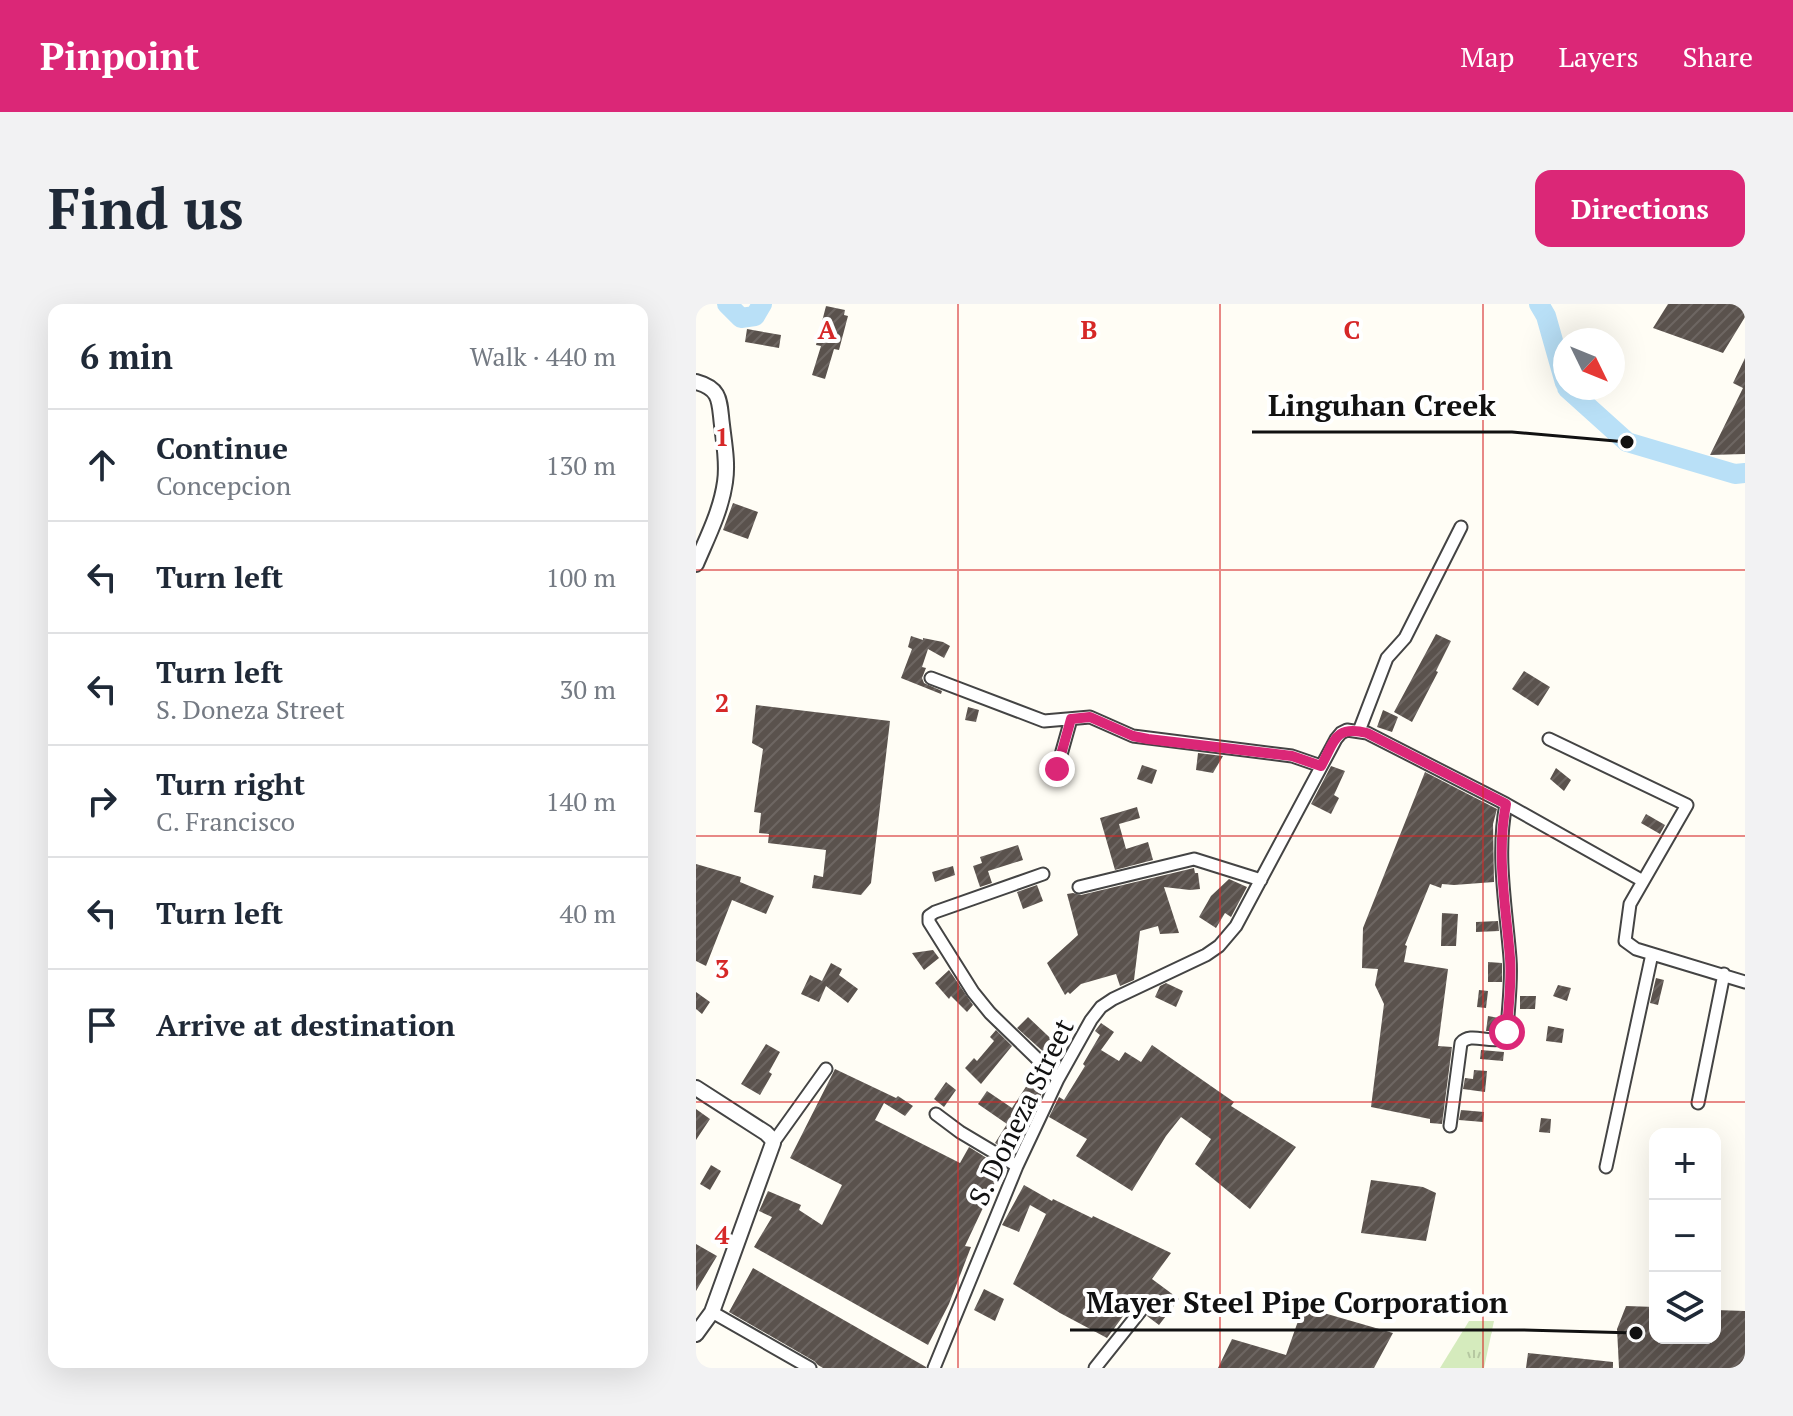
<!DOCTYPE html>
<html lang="en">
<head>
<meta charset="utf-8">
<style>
  body { margin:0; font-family:"PT Serif",serif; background:#f2f2f3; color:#1f2937 }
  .controls { position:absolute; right:24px; bottom:24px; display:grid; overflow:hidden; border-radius:16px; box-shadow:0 8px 32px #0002 }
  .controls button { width:72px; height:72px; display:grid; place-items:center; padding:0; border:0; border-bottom:2px solid #e0e1e3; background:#fff; color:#1f2937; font:40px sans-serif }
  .compass { position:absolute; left:857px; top:24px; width:72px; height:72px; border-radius:50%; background:#fff; box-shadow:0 8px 32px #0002; rotate:133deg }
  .stop { position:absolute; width:24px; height:24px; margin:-18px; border:6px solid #db2777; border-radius:50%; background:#fff }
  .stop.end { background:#db2777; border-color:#fff; box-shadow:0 2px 8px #0008 }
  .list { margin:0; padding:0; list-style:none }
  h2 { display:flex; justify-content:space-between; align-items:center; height:104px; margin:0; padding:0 32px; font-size:34px }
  h2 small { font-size:26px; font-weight:400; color:#747a83 }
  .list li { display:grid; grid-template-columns:52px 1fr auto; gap:24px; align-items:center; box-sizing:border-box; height:112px; padding:0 32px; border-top:2px solid #e0e1e3 }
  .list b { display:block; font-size:30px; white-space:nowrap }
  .list p { margin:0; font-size:26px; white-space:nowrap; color:#747a83 }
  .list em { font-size:26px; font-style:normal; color:#747a83 }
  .icon { flex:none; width:44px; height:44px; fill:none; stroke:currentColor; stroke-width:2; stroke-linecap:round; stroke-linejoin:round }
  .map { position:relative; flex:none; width:1049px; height:1064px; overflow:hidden; border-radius:16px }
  header { display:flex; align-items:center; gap:48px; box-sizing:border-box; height:112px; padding:0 40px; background:#db2777; color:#fff }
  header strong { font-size:38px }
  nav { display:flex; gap:44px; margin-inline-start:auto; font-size:28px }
  .intro { display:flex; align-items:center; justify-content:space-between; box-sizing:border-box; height:192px; padding:0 48px }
  h1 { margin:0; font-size:56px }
  .button { padding:20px 36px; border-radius:16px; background:#db2777; color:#fff; font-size:28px; font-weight:700 }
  main { display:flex; gap:48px; padding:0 48px }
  aside { flex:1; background:#fff; border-radius:16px; box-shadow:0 8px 32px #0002 }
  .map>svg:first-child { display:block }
  .grass { fill:url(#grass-tufts) }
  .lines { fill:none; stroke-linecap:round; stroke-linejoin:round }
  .river { stroke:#b9e0f7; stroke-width:20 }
  .building { fill:url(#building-hatch) }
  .minor-casing { stroke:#444; stroke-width:15 }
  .tertiary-casing { stroke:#444; stroke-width:18 }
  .minor { stroke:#fff; stroke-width:11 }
  .tertiary { stroke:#fff; stroke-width:14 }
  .route { stroke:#db2777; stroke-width:10 }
  .grid { fill:none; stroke:#d62828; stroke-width:2; stroke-opacity:0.55 }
  .labels { text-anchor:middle; stroke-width:8; stroke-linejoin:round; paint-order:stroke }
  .street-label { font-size:28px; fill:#111; stroke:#fff }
  .grid-label { font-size:26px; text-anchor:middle; font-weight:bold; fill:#d62828; stroke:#fff; stroke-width:8; stroke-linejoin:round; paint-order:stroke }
  .leader { fill:none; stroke:#111; stroke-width:3 }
  .callout-dot { fill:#111; stroke:#fff; stroke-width:3 }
  .callout-label { font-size:30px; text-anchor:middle; font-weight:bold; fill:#111; stroke:#fff; stroke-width:8; stroke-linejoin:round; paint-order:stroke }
</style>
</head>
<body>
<header>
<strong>Pinpoint</strong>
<nav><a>Map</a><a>Layers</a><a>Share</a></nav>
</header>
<div class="intro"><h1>Find us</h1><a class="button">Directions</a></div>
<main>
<aside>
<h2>6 min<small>Walk · 440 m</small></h2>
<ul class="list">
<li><svg class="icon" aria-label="ahead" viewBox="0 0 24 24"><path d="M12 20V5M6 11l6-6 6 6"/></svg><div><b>Continue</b><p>Concepcion</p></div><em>130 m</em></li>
<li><svg class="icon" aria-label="left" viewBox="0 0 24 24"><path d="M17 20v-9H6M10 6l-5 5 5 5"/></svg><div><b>Turn left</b></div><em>100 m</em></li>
<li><svg class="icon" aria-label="left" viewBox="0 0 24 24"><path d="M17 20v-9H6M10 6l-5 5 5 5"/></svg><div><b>Turn left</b><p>S. Doneza Street</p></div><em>30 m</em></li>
<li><svg class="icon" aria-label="right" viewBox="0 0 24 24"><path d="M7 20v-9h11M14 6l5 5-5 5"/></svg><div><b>Turn right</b><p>C. Francisco</p></div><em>140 m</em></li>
<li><svg class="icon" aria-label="left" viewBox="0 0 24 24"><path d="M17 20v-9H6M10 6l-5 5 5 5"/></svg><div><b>Turn left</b></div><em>40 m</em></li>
<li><svg class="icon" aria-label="arrive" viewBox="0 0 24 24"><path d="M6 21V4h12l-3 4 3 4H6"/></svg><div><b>Arrive at destination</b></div></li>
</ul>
</aside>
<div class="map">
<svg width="1049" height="1064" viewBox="0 0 1049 1064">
  <defs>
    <pattern id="grass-tufts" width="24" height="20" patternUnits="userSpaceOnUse" patternTransform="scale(2)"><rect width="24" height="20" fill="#d5ebbd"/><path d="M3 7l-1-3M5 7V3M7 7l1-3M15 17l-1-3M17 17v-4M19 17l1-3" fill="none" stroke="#b6c8a1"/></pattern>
    <pattern id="building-hatch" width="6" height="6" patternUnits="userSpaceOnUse" patternTransform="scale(2)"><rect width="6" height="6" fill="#5a524d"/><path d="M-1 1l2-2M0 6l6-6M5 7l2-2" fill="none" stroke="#6d6662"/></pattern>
  </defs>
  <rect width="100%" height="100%" fill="#fffdf5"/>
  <path class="grass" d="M773 1017H798L788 1064H744Z"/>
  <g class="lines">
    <path class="river" d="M31 0 45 14 59 12 66 0
      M843 0 850 12 869 79
      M871 84 931 138 1039 170 1049 169"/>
  </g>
  <path class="building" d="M972 0H1049V13L1027 49 957 24Z
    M130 2 149 6 148 11 152 12 143 46 138 45 129 75 116 71 125 42 120 41Z
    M51 25 85 31 83 44 49 38Z
    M1049 54V150L1014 151 1047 84 1037 79Z
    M37 199 62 208 52 235 27 226Z
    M740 330 755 337 740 367 742 368 716 418 698 408Z
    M215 332 227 336V334L247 338 254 342 248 354 232 345 226 363 230 364 226 374 228 379 246 387 245 390 205 374 216 345 212 343Z
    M828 367 854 383 842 402 816 385Z
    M60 401 194 417 175 579 165 591 116 584 118 571 127 573 130 546 72 539 73 530 63 529 65 509 58 508 67 445 56 439Z
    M272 403 283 406 280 418 269 416Z
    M687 406 702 413 696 428 681 423Z
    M502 449 527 452 517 469 500 466Z
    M446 461 461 466 456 480 441 475Z
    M635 462 649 467 638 491 643 494 635 510 615 500Z
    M860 464 875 476 868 487 854 475Z
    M729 468 801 505 797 520 798 578 758 581 746 580 745 584 734 580 709 641 711 642 708 658 752 665 742 742 756 743 746 820 734 819V815L675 803 688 700 679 681 682 665 666 664 667 624Z
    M441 503 444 514 423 520 430 545 452 538 457 556 419 566 404 514Z
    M950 510 969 521 964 530 945 519Z
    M322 541 327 556 292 567 296 579 284 583 277 562 286 559 284 553Z
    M0 560 45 573 44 578 78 592 70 610 36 596 10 662 0 657Z
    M257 562 259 571 239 578 236 568Z
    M498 564 499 569H502L504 585 494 586 468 583 483 629 464 630 462 622 444 627 438 676 424 682 420 670 385 680 374 690 372 688 369 691 351 659 382 631 371 590 377 589 385 591Z
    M533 575 551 583 535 613 529 609 520 624 503 613 515 592Z
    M341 581 347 597 327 605 321 588Z
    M746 609 762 610 760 642H745Z
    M802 617 803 627 780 628V618Z
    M237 646 243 654 228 666 216 649Z
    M792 658 806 659V678H792Z
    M135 659 146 665 143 671 162 685 152 699 130 682 123 698 105 690 114 671 126 677Z
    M253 666 277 701 271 708 255 692 253 695 239 679Z
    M960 674 968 676 962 701 954 699Z
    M470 679 487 687 480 703 459 693 464 682Z
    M862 681 875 684 871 697 857 692Z
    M783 686 792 687 790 704 781 703Z
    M0 688 14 698 6 710 0 705Z
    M824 692H840L839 705H824Z
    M792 712 803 714 802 727H790Z
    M332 713 368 747 361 760 321 724Z
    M405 719 418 728 405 746 423 757 429 748 445 758 456 741 538 798 535 802 600 843 554 905 499 860 515 835 485 813 470 832 436 887 380 852 391 835 353 813 363 793 368 796 389 762 387 760 404 731 399 727Z
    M852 722 868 725 866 739 850 737Z
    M300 726 316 742 285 780 269 764 278 754 281 757 298 737 294 733Z
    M70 740 84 748 73 768 76 770 64 791 45 780Z
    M785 746 808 748 807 757 784 755Z
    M139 765 200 794 202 792 217 802 209 812 188 799 179 816 264 859 273 843 310 866 307 875 302 872 269 942 275 943 253 1000 232 1041 58 943 76 913 63 907 72 887 105 901 103 906 126 921 146 881 94 854Z
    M778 766 791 767 789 788 767 785 769 774 777 775Z
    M335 775 348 784 341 800 337 798 328 812 332 818 317 850 299 839 311 820 282 800 291 787 316 804Z
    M250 778 260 786 248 803 238 795Z
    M0 805 14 815 0 836Z
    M765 806 788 808 787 818 763 816Z
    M845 814 855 815 854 829 843 828Z
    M15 861 25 867 14 886 4 880Z
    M675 876 727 883 740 889 730 937 665 929Z
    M328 881 356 897 357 895 396 914 397 912 475 949 456 975 483 995 463 1021 451 1012 458 1002V996L455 993 448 992 438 1002 436 1000 411 1034 364 1009 317 980 350 910 334 901 323 928 306 921Z
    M0 940 21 952 0 987Z
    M57 964 230 1063V1064H127L122 1061 118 1057 33 1008Z
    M288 985 308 995 299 1017 278 1006Z
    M930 1002 959 1003V1034H1019V1006L1049 1007V1064H923L921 1025Z
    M607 1003 697 1029 678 1064H522L536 1035 590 1051Z
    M832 1049 917 1058V1064H830Z"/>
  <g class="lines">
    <g class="minor-casing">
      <path id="minor" d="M235 374 348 417 394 413 437 432 596 452 625 462
        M663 427 691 354 709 334 765 223
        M853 435 991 501 934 600 929 637 940 645 1049 678
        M361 465 375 415
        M347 570 239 608 233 612V618L277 688 294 709 362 775
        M383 583 498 555 565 576
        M1002 799 1028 670
        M240 810 264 828 321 862
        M754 822 765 739C774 728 791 739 807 735L811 728C812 704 816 678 814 654 810 603 800 550 810 500
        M77 839 130 765
        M910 863 956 650
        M16 1008 114 1064
        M238 1064 321 862 362 775 395 716 405 703 417 695 510 651 523 642 540 622 640 435 645 429 651 426 671 429 810 500 947 577
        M399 1064 450 1000"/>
    </g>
    <g class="tertiary-casing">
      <path id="tertiary" d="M0 78C26 85 23 98 26 121 28 139 32 159 29 178 25 207 11 234 0 260
        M0 784 70 829 75 834 77 839 16 1008 0 1030"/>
    </g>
    <use href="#minor" class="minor"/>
    <use href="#tertiary" class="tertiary"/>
  </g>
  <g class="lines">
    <path class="route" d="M361 465 375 415 394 413 437 432 452 435 596 452 625 462C639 437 638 421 671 429L810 500C800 551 810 603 814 654 816 678 812 704 811 728"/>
  </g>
  <path class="grid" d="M262 0V1064M524 0V1064M787 0V1064M0 266H1049M0 532H1049M0 798H1049"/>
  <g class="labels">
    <g class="street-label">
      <text transform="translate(325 808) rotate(-64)" y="10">S. Doneza Street</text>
    </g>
  </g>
  <g class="grid-label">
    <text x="131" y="35">A</text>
    <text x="393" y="35">B</text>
    <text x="656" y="35">C</text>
    <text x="26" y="142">1</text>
    <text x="26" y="408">2</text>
    <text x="26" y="674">3</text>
    <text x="26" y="940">4</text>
  </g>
  <path class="leader" d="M931 138L816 128H556M940 1029L828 1026H374"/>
  <g class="callout-dot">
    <circle cx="931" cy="138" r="8"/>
    <circle cx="940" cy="1029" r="8"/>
  </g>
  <g class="callout-label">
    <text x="686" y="112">Linguhan Creek</text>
    <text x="601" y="1009">Mayer Steel Pipe Corporation</text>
  </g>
</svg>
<div class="controls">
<button>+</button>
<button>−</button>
<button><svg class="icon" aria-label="layers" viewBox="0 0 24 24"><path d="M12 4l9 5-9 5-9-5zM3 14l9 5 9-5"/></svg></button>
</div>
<svg class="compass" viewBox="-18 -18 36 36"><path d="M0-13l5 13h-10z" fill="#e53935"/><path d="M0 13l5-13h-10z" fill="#747a83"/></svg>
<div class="stop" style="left:811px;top:728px"></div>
<div class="stop end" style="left:361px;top:465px"></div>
</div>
</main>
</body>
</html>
